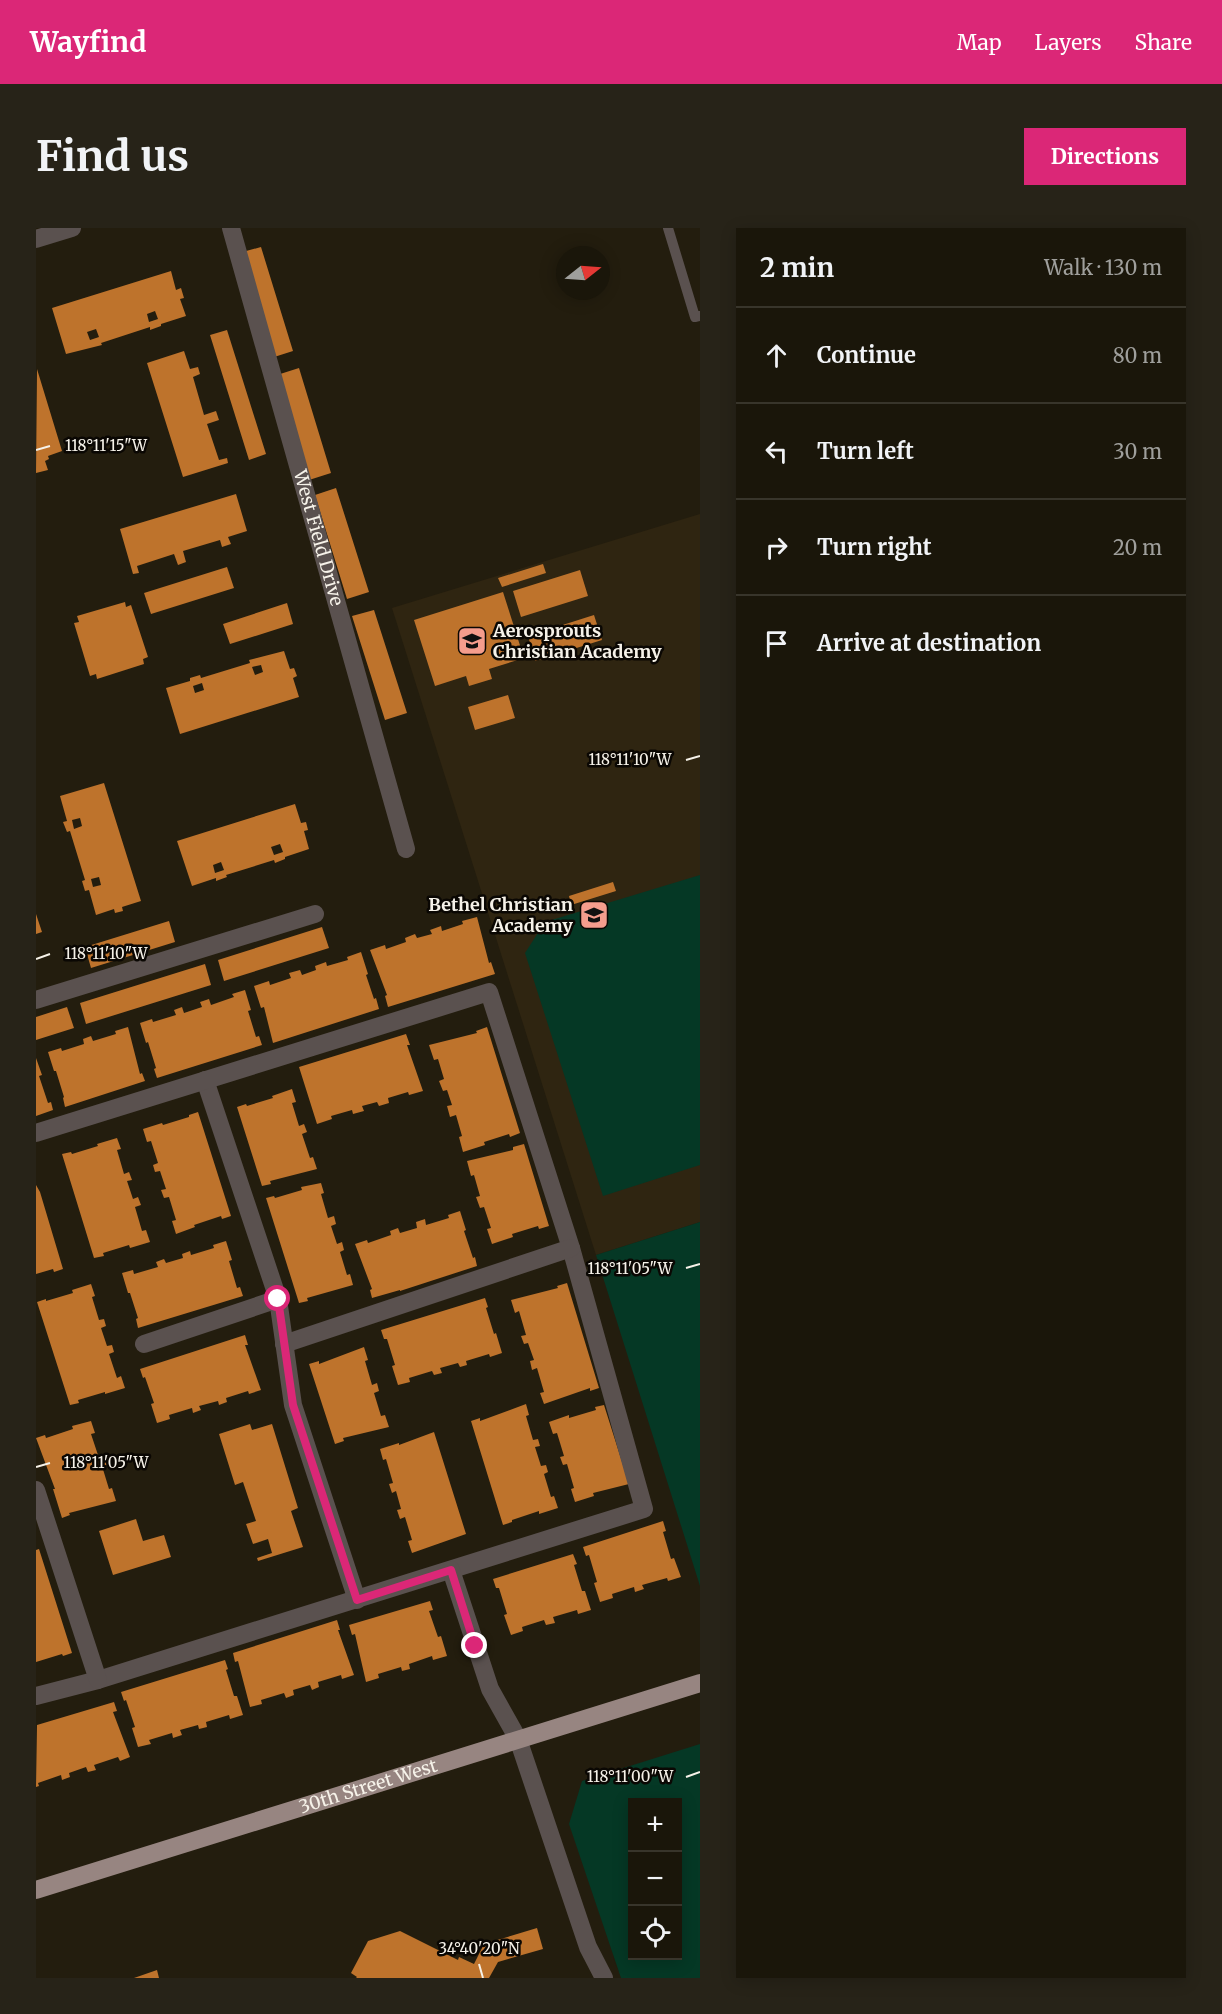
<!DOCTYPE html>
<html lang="en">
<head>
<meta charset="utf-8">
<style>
  body { margin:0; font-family:Merriweather,serif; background:#272318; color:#f1f3f6 }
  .controls { position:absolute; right:18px; bottom:18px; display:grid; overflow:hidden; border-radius:0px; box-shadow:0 3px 15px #0003 }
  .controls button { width:54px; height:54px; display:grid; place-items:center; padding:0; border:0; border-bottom:2px solid #38352b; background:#1a160a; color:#f1f3f6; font:30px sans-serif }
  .compass { position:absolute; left:520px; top:18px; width:54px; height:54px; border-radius:50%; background:#1a160a; box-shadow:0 3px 15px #0003; rotate:73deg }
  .stop { position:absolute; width:18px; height:18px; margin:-14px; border:4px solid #db2777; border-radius:50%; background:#fff }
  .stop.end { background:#db2777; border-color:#fff; box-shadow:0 2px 6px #0008 }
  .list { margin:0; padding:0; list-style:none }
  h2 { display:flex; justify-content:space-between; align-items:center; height:78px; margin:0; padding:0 24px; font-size:26px }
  h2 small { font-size:20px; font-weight:400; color:#9f9f9c }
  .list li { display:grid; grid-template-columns:39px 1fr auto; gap:18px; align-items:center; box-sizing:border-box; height:96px; padding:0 24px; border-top:2px solid #38352b }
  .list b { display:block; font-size:22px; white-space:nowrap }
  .list em { font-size:20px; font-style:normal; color:#9f9f9c }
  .icon { flex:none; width:33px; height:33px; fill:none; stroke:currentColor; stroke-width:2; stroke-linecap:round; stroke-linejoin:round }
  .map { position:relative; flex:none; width:664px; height:1750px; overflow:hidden; border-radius:0px }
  header { display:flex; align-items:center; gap:36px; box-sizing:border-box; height:84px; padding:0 30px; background:#db2777; color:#fff }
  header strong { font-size:28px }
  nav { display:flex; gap:33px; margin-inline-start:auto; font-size:21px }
  .intro { display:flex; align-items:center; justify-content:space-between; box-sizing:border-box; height:144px; padding:0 36px }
  h1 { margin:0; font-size:42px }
  .button { padding:15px 27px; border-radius:0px; background:#db2777; color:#fff; font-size:21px; font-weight:700 }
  main { display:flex; gap:36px; padding:0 36px }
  aside { flex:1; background:#1a160a; border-radius:0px; box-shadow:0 3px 15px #0003 }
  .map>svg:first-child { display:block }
  .built { fill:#2f2511 }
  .green { fill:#053825; fill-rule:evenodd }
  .building { fill:#be732c; fill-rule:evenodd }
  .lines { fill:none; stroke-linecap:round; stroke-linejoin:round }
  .lane { stroke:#5a514f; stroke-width:10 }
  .street { stroke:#5a514f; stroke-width:18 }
  .primary { stroke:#978581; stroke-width:18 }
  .route { stroke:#db2777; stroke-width:8 }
  .ticks { fill:none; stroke:#f6f2e9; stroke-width:2 }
  .labels { text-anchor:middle; stroke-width:5; stroke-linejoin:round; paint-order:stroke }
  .street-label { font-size:18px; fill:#f6f2e9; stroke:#0a0703 }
  .poi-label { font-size:18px; font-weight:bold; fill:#f6f2e9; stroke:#0a0703; text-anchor:start }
  .ticks-label { font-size:15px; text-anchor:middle; fill:#f6f2e9; stroke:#0a0703; stroke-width:5; stroke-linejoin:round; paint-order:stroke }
</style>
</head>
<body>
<header>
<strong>Wayfind</strong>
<nav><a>Map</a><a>Layers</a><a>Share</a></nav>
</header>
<div class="intro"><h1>Find us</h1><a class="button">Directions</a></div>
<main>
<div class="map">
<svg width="664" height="1750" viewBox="0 0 664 1750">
  <rect width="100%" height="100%" fill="#231d0e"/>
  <path class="built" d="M664 286V994L560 1027 356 380Z"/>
  <path class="green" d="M664 647V937L567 968 489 725 509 694Z
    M664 994V1358L560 1027Z
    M664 1516V1750H585L533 1596 546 1553ZM642 1574V1728H596V1574Z"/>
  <path class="building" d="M225 19 257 123 235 130 203 25Z
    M135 43 140 62 145 60 148 70 144 71 150 88 125 96V98L114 102V99L65 115 66 117 30 126 16 80ZM119 83 122 91 113 94 111 86ZM60 101 63 109 54 112 51 104Z
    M191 102 230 226 213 232 174 107Z
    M148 123 154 141 162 139 164 146 157 149 168 187 180 183 183 192 171 196 183 232 191 230 192 235 147 249 111 135Z
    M263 140 295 245 273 252 241 147Z
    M1 141 26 223 12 228 13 231 9 233 12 242 0 245Z
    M300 260 333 364 311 371 279 267Z
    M200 266 211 303 192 309 195 316 186 319 184 312 147 323 150 334 142 337 138 326 101 338 103 345 97 346 84 301Z
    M507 336 510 345 466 359 462 350Z
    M191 339 198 360 115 386 108 365Z
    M544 342 552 368 485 389 477 363Z
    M467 364 488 430 453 441 456 451 433 458 430 448 399 458 378 392Z
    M89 374 90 379 95 377 112 429 107 431 108 436 61 451 60 446 54 448 38 395 43 394 41 388Z
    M251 375 257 396 194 416 187 396Z
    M338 382 371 485 349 492 316 388Z
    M558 387 566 412 499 433 492 408Z
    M248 423 254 441 258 440 261 448 257 450 263 469 144 506 130 460 154 453V450L164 447 165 450 214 435 213 432ZM225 437 227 444 219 447 216 439ZM166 455 168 462 159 465 157 458Z
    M472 467 479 490 439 502 432 479Z
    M68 555 105 673 86 679 87 683 79 685 78 681 60 687 53 662 49 663 46 653 49 652 34 603 31 604 27 594 31 593 24 568ZM44 590 46 598 38 601 36 592ZM63 649 65 657 57 659 55 651Z
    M259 576 265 595 270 594 272 602 268 603 273 621 249 629V631L239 635 238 632 190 647 191 649 180 653V650L156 658 141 613ZM244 616 247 624 238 627 235 619ZM185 634 188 642 179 645 177 637Z
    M577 654 580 663 535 677 533 668Z
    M0 686 6 704 0 706Z
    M441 689 453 735 455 734 459 746 352 779 349 768 351 767 334 722 349 717 350 721 370 714 369 710 379 706 381 710 396 706 394 702 405 698 406 703 427 696 426 693Z
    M133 693 139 714 55 740 49 719Z
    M286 699 293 720 188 753 182 732Z
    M325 724 332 746 330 747 338 771 340 770 343 781 237 815 228 779 225 780 218 758 233 753 234 757 255 750 253 745 264 742 266 747 280 742 279 738 290 734 291 738 312 732 311 729Z
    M169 736 175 757 50 796 44 775Z
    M209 762 215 782 212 783 220 809 223 808 226 817 121 850 118 841 120 840 112 814 110 815 104 795 116 791 117 794 140 787 138 782 146 779 148 785 166 779 164 774 173 771 175 777 198 769 196 766Z
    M31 779 38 800 0 812V789Z
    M92 799 104 846 106 845 109 853 29 879 27 870 28 869 20 843H18L12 824 25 820 26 823 48 816 47 811 55 808 57 813 80 806 79 803Z
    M451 799 484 905 474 909 473 906 448 914 449 917 427 924 423 909 426 908 420 887 414 889 411 878 416 877 411 862 407 863 403 853 408 851 402 831 398 832 393 817 441 805 440 803Z
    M370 806 374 817H371L387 863 373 867 372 864 352 870 353 875 343 878 341 874 326 878 328 883 317 886 316 882 295 888 296 891 281 896 263 839Z
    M0 830 6 847 3 848 12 875 15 874 17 882 0 888Z
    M256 861 260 874 256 875 263 898 268 896 271 904 266 906 274 930 277 929 281 941 234 953 235 956 226 958 201 879 210 876 211 878 237 870 236 868Z
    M162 884 195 988 186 991 185 988 158 997 159 999 140 1006 136 993 140 992 133 969 128 970 125 962 130 961 124 943 119 944 117 937 122 935 115 913 111 914 107 901 126 895 127 897 153 889V887Z
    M81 910 85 921 81 922 88 946 93 944 96 952 91 953 97 971 102 969 105 977 99 979 106 1003 110 1002 114 1014 94 1020 93 1017 67 1025 68 1028 58 1030 26 926 35 924 36 926 62 918 61 916Z
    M488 916 513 998 503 1001 502 998 476 1006 477 1009 456 1016 451 1001 455 1000 448 979 444 980 440 969 444 968 438 947 435 948 431 933 477 922V919Z
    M285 955 288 965 285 966 292 990 298 988 300 996 295 998 301 1016 306 1014 308 1022 304 1024 311 1047 314 1046 317 1057 271 1070 272 1073 263 1075 230 970 238 968 239 970 266 962 265 959Z
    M0 957 4 964 27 1041 18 1044 17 1041 0 1046Z
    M424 983 430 1002 428 1003 437 1030 439 1029 441 1038 364 1063V1062L336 1070 334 1062 336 1061 319 1016 331 1012 332 1015 355 1007 354 1003 362 1000 364 1005 381 1000 380 994 389 991 390 997 413 990 412 987Z
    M190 1013 196 1032 193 1033 201 1060 204 1059 207 1068 102 1100 100 1091 102 1090 94 1065H92L86 1045 97 1042 98 1046 122 1039 120 1034 128 1031 130 1035 147 1030 146 1026 154 1023 155 1027 178 1020 177 1017Z
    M531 1055 563 1160 554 1163V1160L508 1176 504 1165 508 1164 501 1140 496 1142 494 1133 498 1132 492 1115 488 1116 485 1108 490 1107 483 1083 479 1085 475 1072 522 1060 521 1058Z
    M55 1056 59 1068 56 1069 63 1092 68 1091 70 1098 65 1100 71 1118 76 1117 78 1124 73 1126 81 1150 85 1148 89 1160 69 1166V1164L42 1172 43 1175 34 1177 1 1074 10 1071V1073L37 1065 36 1062Z
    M449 1070 452 1079 450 1080 458 1106 460 1105 466 1125 454 1129 453 1126 430 1133 431 1137 424 1139 422 1135 404 1140 406 1145 398 1147 396 1143 373 1150 374 1154 362 1157 356 1138 359 1137 351 1111H348L345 1102Z
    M209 1107 212 1117H209L225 1162 213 1166 212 1163 190 1170 191 1174 183 1177 182 1173 163 1178 165 1182 157 1185 156 1180 133 1187 134 1191 121 1195 115 1176 118 1175 109 1149 107 1150 104 1141Z
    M328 1119 332 1132 329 1133 336 1157 341 1155 343 1163 338 1165 345 1188 349 1187 353 1199 307 1210 308 1213 299 1216 273 1136 283 1133V1136Z
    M490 1176 493 1187 490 1188 497 1212 502 1211 504 1218 499 1219 505 1238 510 1237 512 1244 508 1246 515 1269 518 1268 522 1280 503 1286V1283L476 1292V1294L467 1297 435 1193 444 1190V1193Z
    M568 1177 593 1256 557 1265 558 1268 539 1274 535 1261 538 1260 531 1236 527 1237 524 1229 528 1228 521 1205 517 1206 513 1194 533 1187V1190L560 1182 559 1179Z
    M55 1193 59 1205 55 1206 63 1230 68 1228 71 1237 66 1238 73 1261 76 1260 80 1273 33 1285 34 1287 26 1290 17 1261H19L0 1210 9 1207 10 1210 37 1201 36 1198Z
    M214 1196 216 1202 236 1196 262 1280 255 1283 267 1319 222 1333 221 1330 236 1325 232 1311 217 1316 210 1296 220 1293 207 1254 199 1257 183 1206Z
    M398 1204 430 1306 376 1325 372 1313 376 1312 369 1289 364 1291 361 1282 365 1281 360 1263 356 1265 353 1256 357 1255 350 1231 347 1232 344 1221 363 1215V1217Z
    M100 1291 107 1313 128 1307 135 1329 77 1347 63 1303Z
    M627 1293 630 1303 627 1304 635 1331 638 1330 645 1349 632 1353 631 1350 606 1357 608 1361 599 1364 598 1359 576 1366 577 1370 564 1374 558 1355 561 1354 553 1327 550 1328 547 1319Z
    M3 1321 36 1425 27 1428 26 1426 0 1434V1322Z
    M537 1326 541 1336 538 1337 546 1363H549L555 1382 542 1386 541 1382 517 1389 519 1395 510 1397 508 1392 486 1399 487 1403 475 1407 468 1387 471 1386 463 1360H460L457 1351Z
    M394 1373 397 1382 393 1383 402 1409 405 1408 411 1428 397 1432 396 1428 373 1436 374 1441 366 1443 365 1439 342 1446 343 1450 330 1454 319 1406 316 1407 313 1397Z
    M301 1392 304 1402H302L318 1447 306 1451 305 1447 282 1454 283 1459 276 1462 274 1457 257 1462 258 1467 250 1470 248 1465 225 1472 226 1476 214 1479 202 1433 199 1434 197 1425Z
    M189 1432 192 1441 190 1442 198 1468H201L207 1487 194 1491 193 1487 170 1494 171 1499 163 1501 162 1497 144 1502 146 1507 137 1510 136 1505 113 1512 115 1516 102 1519 96 1500 99 1499 90 1472 88 1473 85 1464Z
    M78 1474 81 1483 77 1484 94 1529 84 1533 82 1529 58 1537 60 1542 52 1544 50 1539 33 1545 34 1549 26 1552 25 1547 2 1555 3 1558 0 1559 1 1497Z
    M501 1700 507 1721 462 1734 453 1750H320L321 1749 315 1745 332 1713 364 1703 422 1732 423 1729 438 1736 448 1716Z
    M121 1742 123 1750H98Z"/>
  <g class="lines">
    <path class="lane" d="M632 0 659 89 664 88"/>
    <g class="street">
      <path id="s1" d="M195 0 370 621"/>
      <path d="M0 11 36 0"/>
      <path d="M0 772 279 686"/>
      <path d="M169 852 242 1071 257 1177 321 1372"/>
      <path d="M0 905 453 764 535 1020 608 1281 62 1452 0 1468"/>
      <path d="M108 1116 242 1071"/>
      <path d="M248 1116 535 1020"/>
      <path d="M0 1262 62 1452"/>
      <path d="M415 1342 454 1461 482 1511 552 1719 568 1750"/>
    </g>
    <path class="primary" id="s2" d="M0 1662 664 1455"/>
  </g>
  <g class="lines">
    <path class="route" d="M242 1071 257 1177 321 1372 415 1342 439 1418"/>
  </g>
  <path class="ticks" d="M0 222 14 218M650 532 664 528M0 731 14 726M650 1040 664 1036M0 1239 14 1235M650 1549 664 1544M443 1736 447 1750"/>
  <defs>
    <g id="school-square" transform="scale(1.5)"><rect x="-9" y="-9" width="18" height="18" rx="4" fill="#f59d8d" stroke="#0a0703"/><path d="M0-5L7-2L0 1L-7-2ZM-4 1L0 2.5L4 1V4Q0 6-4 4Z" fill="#111"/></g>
  </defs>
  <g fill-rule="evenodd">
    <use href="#school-square" x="436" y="413"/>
    <use href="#school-square" x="558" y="687"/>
  </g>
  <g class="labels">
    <g class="street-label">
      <text dy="6" stroke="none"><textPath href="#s1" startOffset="322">West Field Drive</textPath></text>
      <text dy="6" stroke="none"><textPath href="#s2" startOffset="348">30th Street West</textPath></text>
    </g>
    <g class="poi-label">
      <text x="457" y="409">Aerosprouts<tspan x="457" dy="21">Christian Academy</tspan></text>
      <text x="537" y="683" text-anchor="end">Bethel Christian<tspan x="537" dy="21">Academy</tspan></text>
    </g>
  </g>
  <g class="ticks-label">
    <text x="70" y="223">118°11'15"W</text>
    <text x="594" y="537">118°11'10"W</text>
    <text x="70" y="731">118°11'10"W</text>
    <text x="594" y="1046">118°11'05"W</text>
    <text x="70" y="1240">118°11'05"W</text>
    <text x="594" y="1554">118°11'00"W</text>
    <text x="443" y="1726">34°40'20"N</text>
  </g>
</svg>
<div class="controls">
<button>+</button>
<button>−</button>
<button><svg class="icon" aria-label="locate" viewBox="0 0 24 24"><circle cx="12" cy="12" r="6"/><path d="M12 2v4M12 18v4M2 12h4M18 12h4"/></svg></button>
</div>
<svg class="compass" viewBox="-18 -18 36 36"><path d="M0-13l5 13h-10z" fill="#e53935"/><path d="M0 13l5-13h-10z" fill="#9f9f9c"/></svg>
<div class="stop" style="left:242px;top:1071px"></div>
<div class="stop end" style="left:439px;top:1418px"></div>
</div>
<aside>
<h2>2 min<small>Walk · 130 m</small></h2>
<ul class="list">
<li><svg class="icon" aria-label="ahead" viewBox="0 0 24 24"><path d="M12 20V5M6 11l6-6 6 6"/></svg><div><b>Continue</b></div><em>80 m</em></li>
<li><svg class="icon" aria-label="left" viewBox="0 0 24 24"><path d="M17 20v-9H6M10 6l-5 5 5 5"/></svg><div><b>Turn left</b></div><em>30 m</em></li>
<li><svg class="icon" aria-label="right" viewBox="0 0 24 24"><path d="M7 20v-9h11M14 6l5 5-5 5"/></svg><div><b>Turn right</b></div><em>20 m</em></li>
<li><svg class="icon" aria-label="arrive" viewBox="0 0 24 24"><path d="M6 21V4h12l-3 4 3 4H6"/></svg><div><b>Arrive at destination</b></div></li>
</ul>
</aside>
</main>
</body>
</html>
